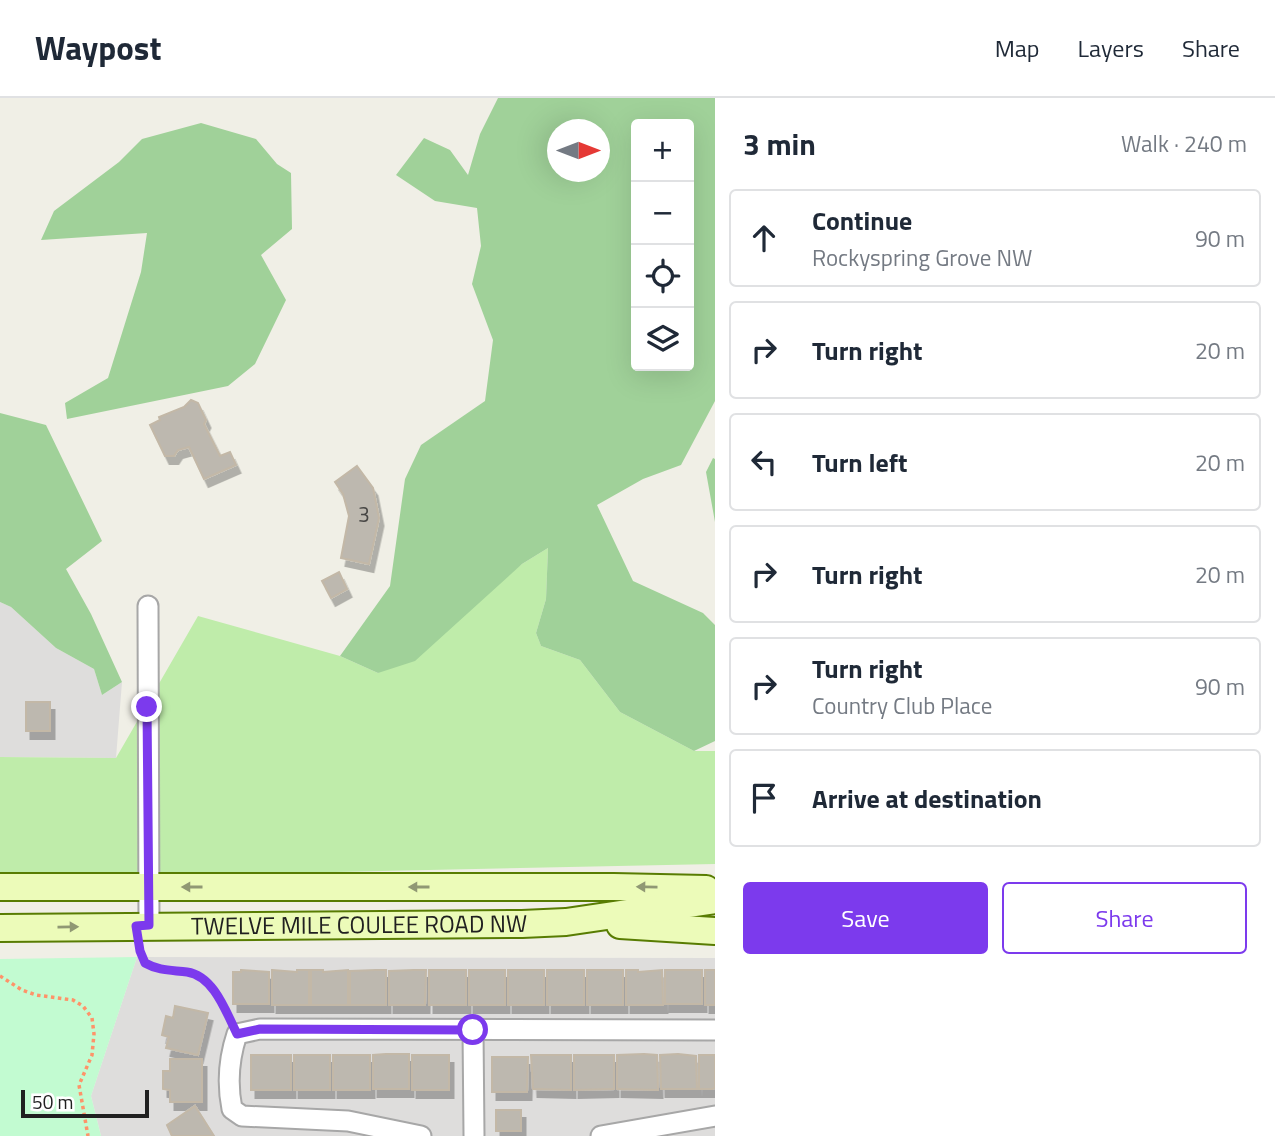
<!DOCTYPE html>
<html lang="en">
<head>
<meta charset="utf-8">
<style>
  body { margin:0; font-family:"Titillium Web",sans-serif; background:#f6f6f7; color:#1f2937 }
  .controls { position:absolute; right:21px; top:21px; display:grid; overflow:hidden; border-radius:7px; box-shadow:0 7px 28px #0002 }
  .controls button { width:63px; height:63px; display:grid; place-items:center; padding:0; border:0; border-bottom:2px solid #e0e1e3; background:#fff; color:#1f2937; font:35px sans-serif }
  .compass { position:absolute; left:547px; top:21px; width:63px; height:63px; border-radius:50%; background:#fff; box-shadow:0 7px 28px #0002; rotate:90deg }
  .scale { position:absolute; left:21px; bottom:18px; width:128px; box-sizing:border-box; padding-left:7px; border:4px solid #202020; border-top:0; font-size:19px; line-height:24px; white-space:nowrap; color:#202020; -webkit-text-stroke:5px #fff; paint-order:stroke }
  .stop { position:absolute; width:21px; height:21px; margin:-16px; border:5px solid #7c3aed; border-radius:50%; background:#fff }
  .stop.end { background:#7c3aed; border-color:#fff; box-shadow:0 2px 7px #0008 }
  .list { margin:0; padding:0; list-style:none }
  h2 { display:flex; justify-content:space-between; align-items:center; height:91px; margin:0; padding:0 28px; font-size:30px }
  h2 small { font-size:23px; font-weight:400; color:#747a83 }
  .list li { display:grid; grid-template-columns:46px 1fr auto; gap:21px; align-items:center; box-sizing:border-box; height:98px; margin:0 14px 14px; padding:0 14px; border:2px solid #e0e1e3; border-radius:7px }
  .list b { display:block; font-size:26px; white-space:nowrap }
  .list p { margin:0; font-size:23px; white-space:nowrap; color:#747a83 }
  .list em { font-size:23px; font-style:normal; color:#747a83 }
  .actions { display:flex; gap:14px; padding:21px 28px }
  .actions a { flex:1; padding:16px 0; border:2px solid #7c3aed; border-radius:7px; text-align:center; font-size:24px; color:#7c3aed }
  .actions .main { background:#7c3aed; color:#fff }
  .icon { flex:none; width:38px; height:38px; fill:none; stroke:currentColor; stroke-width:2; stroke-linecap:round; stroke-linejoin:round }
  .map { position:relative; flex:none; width:715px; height:1038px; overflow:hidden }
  header { display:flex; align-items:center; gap:42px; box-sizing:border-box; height:98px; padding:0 35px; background:#fff; border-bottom:2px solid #e0e1e3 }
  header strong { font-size:33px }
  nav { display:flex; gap:38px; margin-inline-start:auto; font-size:24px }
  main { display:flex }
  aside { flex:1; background:#fff }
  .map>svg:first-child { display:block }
  .residential { fill:#dedddc }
  .grass { fill:#bfecaa }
  .forest { fill:#a0d199; fill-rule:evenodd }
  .park { fill:#c2fbd1 }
  .building { fill:#bdb8af; stroke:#c3b8a7; stroke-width:2; filter:url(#shadow) }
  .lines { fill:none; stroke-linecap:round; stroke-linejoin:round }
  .street-casing { stroke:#a7a7a7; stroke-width:23 }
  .secondary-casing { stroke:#587c02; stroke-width:30 }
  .path { stroke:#fe9369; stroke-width:3.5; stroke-dasharray:3.5 3.5; stroke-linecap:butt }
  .street { stroke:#fff; stroke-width:19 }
  .secondary { stroke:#ecfbb9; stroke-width:26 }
  .oneway { fill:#909874 }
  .route { stroke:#7c3aed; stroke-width:9 }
  .labels { text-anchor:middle; stroke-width:5; stroke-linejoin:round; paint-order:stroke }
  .number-label { font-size:21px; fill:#474644 }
  .street-label { font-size:24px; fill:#202020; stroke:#fff }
</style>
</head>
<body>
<header>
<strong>Waypost</strong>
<nav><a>Map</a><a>Layers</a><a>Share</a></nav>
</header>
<main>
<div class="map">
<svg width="715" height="1038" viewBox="0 0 715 1038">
  <defs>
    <filter id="shadow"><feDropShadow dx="4.5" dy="8" stdDeviation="0" flood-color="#0004"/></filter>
  </defs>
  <rect width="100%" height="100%" fill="#f0efe6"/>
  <path class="residential" d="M0 504 11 509 56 550 94 571 102 597 122 584 116 660 0 659Z
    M137 859 715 860V1038H101L91 998Z"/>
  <path class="grass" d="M548 450 546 501 536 535 541 548 580 562 620 614 694 653H715V766L0 781V659L116 660 198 518 340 558 378 575 522 466Z"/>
  <path class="forest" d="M498 0H715V303L681 367 643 381 597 407 633 483 703 515 715 527V643L694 653 620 614 580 562 541 548 536 535 546 501 548 450 522 466 415 563 378 575 340 558 390 488 405 381 421 347 485 303 493 242 472 186 481 148 477 110 435 103 396 77 424 40 450 52 468 77 480 36ZM689 26V268H636V26ZM558 32H600V74H558Z
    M201 25 256 41 277 66 291 75 292 131 261 157 286 202 255 266 228 288 67 321 65 305 108 280 141 174 147 135 41 142 54 113 119 64 142 41Z
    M0 315 46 327 102 443 66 471 91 516 122 584 102 597 94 571 56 550 11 509 0 504Z
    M713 360 715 361V424L706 374Z"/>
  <path class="park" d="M137 859 91 998 101 1038H0V861Z"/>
  <path class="building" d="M191 302 198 305 206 322 204 326 220 358 230 354 236 367 204 381 189 349 178 352 174 358H165L150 327 160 322 159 319 184 309Z
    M357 368 373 390 379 420 369 466 341 460 349 418 343 396 335 384Z
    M339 474 347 491 331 500 322 483Z
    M26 604H50V633H26Z
    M241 872 269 874V906H233V874H241Z
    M272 872 297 874V872H309V907H272Z
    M311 872H323V874L348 872V907H311Z
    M376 872H386V907H350V873Z
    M414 872H426L425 907H389V873Z
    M429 872H466V907H429Z
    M469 872H505V907H469Z
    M508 872H544V907H508Z
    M547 872H584V907H547Z
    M587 872H623V907H587Z
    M626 872H638V874L662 872 663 907H626Z
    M665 872H702V906H665Z
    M705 872H715V907H705Z
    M175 908 208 915 198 957 166 950 169 939 162 937 166 918 173 920Z
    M386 956H409V991H373V957Z
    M644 956 657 957 658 992 617 991V957Z
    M678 956 696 958 697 991H661L660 957Z
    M251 957H291V992H251Z
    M294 957H330V992H294Z
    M333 957H370V992H333Z
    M412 957H449V992H412Z
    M531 957H571V992L533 991Z
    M574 957H614V991L574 992Z
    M699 957H715V990L712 991H699Z
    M492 959H528L527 994H492Z
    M170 961H202V1004H170V992L163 991V973H170Z
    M195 1008 214 1038H172L167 1027Z
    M496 1012H521V1033H496Z"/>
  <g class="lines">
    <g class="street-casing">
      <path id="street" d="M148 508 149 827
        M473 932 474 1037
        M421 1038 348 1023 242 1018 232 1011C227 986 229 960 237 936L260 931 715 932
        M601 1038 715 1018"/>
    </g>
    <g class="secondary-casing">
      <g id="secondary">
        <path d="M0 789H614L706 791"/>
        <path d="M620 827 715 833"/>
        <path id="s1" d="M0 830 522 826 566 824 715 802"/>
      </g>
    </g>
    <path class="path" d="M139 850C148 887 185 863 206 882 216 891 223 908 229 920
      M0 878 22 892 36 897 73 902 83 908 92 920 94 936 92 957 79 987 88 1038"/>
    <use href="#street" class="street"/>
    <use href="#secondary" class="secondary"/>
  </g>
  <defs><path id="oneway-solid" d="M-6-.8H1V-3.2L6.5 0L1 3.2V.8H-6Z" transform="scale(1.75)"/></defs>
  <g class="oneway">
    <use href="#oneway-solid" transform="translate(192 789) rotate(180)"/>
    <use href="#oneway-solid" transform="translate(419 789) rotate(180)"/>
    <use href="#oneway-solid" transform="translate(647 789) rotate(-179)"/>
    <use href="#oneway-solid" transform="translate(68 829) rotate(-1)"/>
  </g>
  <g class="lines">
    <path class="route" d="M147 609 149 827 136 828 140 853 145 865C159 873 172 872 187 874 214 878 226 914 237 936L260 931 473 932"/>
  </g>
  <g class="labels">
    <g class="number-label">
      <text x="364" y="424">3</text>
    </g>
    <g class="street-label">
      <text dy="8" stroke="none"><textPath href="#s1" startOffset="359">TWELVE MILE COULEE ROAD NW</textPath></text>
    </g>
  </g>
</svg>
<div class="controls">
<button>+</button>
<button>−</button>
<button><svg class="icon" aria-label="locate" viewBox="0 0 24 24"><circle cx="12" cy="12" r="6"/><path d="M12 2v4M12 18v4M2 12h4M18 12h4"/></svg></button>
<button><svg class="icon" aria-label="layers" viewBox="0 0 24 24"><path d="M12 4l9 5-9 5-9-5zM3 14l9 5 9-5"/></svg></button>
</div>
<svg class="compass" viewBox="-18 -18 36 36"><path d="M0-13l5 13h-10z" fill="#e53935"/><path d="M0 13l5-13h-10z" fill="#747a83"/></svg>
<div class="scale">50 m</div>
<div class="stop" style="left:473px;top:932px"></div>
<div class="stop end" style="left:147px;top:609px"></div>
</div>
<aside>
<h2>3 min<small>Walk · 240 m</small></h2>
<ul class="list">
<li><svg class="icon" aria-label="ahead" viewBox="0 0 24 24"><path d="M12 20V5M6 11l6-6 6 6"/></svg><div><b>Continue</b><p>Rockyspring Grove NW</p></div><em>90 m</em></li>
<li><svg class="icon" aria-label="right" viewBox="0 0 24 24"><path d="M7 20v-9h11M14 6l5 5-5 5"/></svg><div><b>Turn right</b></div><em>20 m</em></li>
<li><svg class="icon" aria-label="left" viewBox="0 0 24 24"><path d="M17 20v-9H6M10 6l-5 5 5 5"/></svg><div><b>Turn left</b></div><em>20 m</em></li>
<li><svg class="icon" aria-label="right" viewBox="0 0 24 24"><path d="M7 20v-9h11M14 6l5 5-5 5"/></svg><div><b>Turn right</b></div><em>20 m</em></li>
<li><svg class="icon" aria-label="right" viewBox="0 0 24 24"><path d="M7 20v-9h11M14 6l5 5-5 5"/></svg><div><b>Turn right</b><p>Country Club Place</p></div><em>90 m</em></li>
<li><svg class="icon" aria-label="arrive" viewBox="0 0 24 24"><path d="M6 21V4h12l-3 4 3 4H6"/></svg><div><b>Arrive at destination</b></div></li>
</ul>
<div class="actions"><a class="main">Save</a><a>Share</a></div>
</aside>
</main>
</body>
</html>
